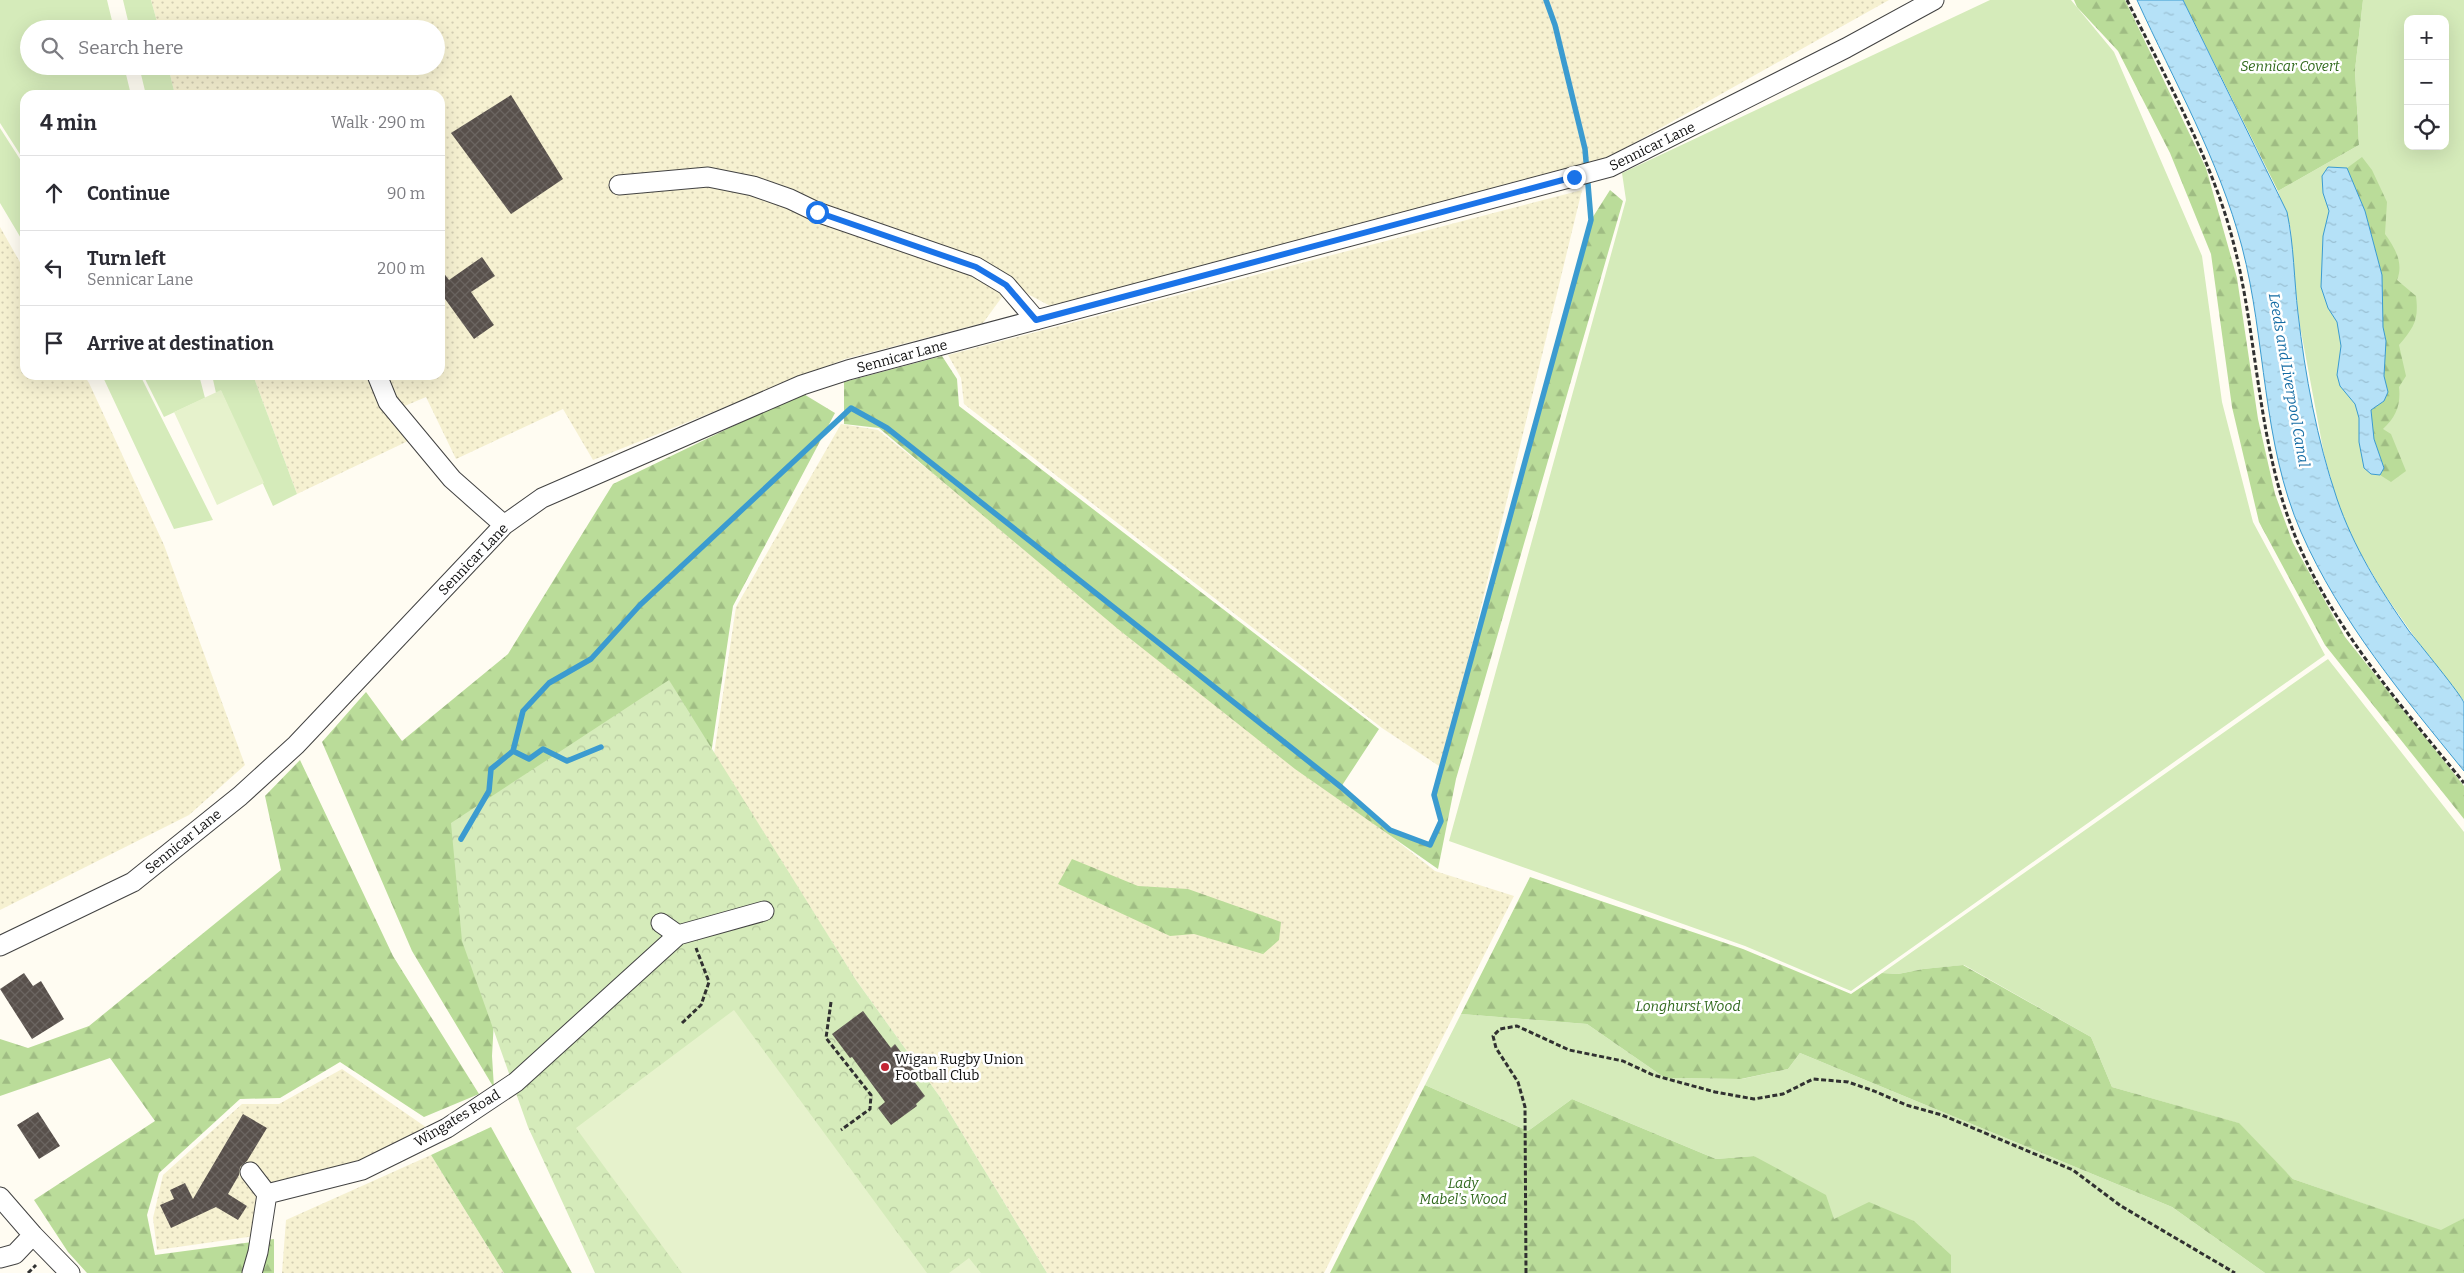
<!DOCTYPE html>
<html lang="en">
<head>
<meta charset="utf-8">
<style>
  body { margin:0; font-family:Bitter,serif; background:#f7f7f7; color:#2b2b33 }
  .controls { position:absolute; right:15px; top:15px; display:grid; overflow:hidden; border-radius:10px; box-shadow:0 5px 20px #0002 }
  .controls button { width:45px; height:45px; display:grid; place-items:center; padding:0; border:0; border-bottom:1px solid #e1e1e2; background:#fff; color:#2b2b33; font:25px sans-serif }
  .stop { position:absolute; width:15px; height:15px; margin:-11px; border:4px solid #1a73e8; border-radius:50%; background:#fff }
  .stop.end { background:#1a73e8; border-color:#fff; box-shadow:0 1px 5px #0008 }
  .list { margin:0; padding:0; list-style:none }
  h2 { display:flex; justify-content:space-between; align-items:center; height:65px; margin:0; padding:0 20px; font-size:21px }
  h2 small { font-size:16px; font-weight:400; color:#7c7c81 }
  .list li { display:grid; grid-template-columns:32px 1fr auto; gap:15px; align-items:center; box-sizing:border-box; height:75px; padding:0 20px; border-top:1px solid #e1e1e2 }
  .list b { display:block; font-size:19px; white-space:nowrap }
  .list p { margin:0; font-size:16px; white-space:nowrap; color:#7c7c81 }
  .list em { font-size:16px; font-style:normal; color:#7c7c81 }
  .icon { flex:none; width:28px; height:28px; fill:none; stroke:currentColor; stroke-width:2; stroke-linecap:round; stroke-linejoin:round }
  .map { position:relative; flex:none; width:2464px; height:1273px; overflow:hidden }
  .search { position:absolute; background:#fff; box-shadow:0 5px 20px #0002; left:20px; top:20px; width:425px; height:55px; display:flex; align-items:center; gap:12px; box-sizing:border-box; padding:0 18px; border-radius:28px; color:#7c7c81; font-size:19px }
  .panel { position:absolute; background:#fff; box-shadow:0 5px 20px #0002; left:20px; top:90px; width:425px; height:290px; border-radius:15px }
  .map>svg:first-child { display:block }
  .farmland { fill:url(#farmland-dots) }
  .grass { fill:#d5ebba; fill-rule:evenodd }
  .forest { fill:url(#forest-firs) }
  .park { fill:url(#park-crowns) }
  .pitch { fill:#e6f2cc }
  .water { fill:url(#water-ripples); stroke:#3b9bd0 }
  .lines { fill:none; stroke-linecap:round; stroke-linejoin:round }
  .stream { stroke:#3b9bd0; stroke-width:5.5 }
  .building { fill:url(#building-cross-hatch) }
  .minor-casing { stroke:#424242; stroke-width:21 }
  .path { stroke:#313131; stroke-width:3; stroke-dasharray:5 2.5; stroke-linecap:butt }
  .minor { stroke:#fff; stroke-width:19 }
  .route { stroke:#1a73e8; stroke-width:6 }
  .poi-dot { fill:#c32432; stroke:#fff; stroke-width:2 }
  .labels { text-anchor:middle; stroke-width:5; stroke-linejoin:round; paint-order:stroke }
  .park-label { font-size:14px; font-style:italic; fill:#30691d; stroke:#fff }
  .street-label { font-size:14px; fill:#0f0f0f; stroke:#fff }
  .poi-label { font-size:14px; fill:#0f0f0f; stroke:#fff; text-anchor:start }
  .water-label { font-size:15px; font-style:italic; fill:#156ca4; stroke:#fff }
</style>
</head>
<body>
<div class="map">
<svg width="2464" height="1273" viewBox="0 0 2464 1273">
  <defs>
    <pattern id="farmland-dots" width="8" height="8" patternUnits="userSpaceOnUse" patternTransform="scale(1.25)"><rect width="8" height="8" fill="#f6f1d1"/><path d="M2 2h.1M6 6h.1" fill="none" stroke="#d2cdb2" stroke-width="1.8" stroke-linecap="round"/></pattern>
    <pattern id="forest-firs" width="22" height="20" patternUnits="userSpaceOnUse" patternTransform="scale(1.25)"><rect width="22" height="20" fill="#badc99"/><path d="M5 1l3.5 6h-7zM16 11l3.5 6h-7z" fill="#9fbc83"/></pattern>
    <pattern id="park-crowns" width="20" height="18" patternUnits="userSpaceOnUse" patternTransform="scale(1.25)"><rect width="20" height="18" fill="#d5ebba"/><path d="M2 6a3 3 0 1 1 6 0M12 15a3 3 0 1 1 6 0" fill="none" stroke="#b6c89f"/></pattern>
    <pattern id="water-ripples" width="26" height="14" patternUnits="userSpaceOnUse" patternTransform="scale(1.25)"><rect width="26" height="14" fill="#b5e1f7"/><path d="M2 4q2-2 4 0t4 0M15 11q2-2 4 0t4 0" fill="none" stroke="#9ac0d3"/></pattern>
    <pattern id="building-cross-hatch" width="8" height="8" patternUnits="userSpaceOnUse" patternTransform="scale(1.25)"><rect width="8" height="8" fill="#58504b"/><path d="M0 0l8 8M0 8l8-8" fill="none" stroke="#6b6561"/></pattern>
  </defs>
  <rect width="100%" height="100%" fill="#fffcf2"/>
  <path class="farmland" d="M151 0H1889L1609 157 1054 308 1026 293 1002 297 983 323 845 359 593 460 563 409 456 459 426 397 388 413 408 441 297 494 253 375H440V95H175L168 66H436V29H159Z
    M1582 190 1442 768 1382 728 964 404 961 378 948 355Z
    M0 227 25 271V375H84L89 383 164 545 245 765 189 815 0 910Z
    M841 424 878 430 1435 871 1514 896 1324 1273H1047L940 1097 856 980 714 754 736 607Z
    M342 1069 430 1130 357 1166 262 1193 255 1236 157 1250 153 1218 163 1175 242 1104H279Z
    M431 1155 504 1273H282L286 1220Z"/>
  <path class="grass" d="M0 0H107L114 29H29V66H124L131 95H25V162L0 123Z
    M123 0H151L159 29H130Z
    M1990 0H2071L2114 52 2202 256 2222 402 2253 522 2325 655 1851 991 1745 946 1449 841 1626 200 1622 173Z
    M2363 0H2464V701L2432 662 2383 592 2351 537 2336 498 2324 454 2300 326 2292 259 2291 230 2278 191 2359 145 2355 70ZM2408 19H2445V146H2408Z
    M139 66H168L175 95H146Z
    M0 128 25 167V245L0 203Z
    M102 375H140L213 520 174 529Z
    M143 375H199L205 398 164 417Z
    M212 375H253L297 494 273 506 221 391 216 393Z
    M2328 659 2464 832V1218L2442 1231 2293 1179 2238 1123 2112 1087 2091 1037 1964 965 1923 969 1898 974 1882 973Z
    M1461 1014 1587 1024 1665 1078 1742 1079 1788 1069 1800 1053 2172 1207 2265 1273H1951L1950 1255 1834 1219 1754 1156 1716 1159 1572 1099 1528 1131 1425 1085Z"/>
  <path class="forest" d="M2074 0H2125L2206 168 2237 278 2258 419 2275 494 2293 543 2345 637 2464 786V819L2325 645 2259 522 2232 407 2211 254 2170 153 2118 51 2077 7Z
    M2183 0H2363L2355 70 2359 145 2278 191Z
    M2362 157 2372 170 2387 202 2385 234C2395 248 2404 263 2397 280L2416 296C2419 320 2414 327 2399 345L2406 376 2399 387C2401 405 2396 417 2383 429L2391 434 2406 471 2391 482 2380 475 2384 468 2374 439 2371 410 2384 401 2388 392 2384 376 2386 341 2383 327 2382 275 2365 211 2347 168Z
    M1610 190 1623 201 1456 779 1438 869 1295 769 1118 629 879 428 844 424V382L942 356 957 379 959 406 1379 729 1341 787 1390 830 1430 845 1441 821 1434 795 1591 220Z
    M802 393 835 413 733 606 711 754 495 1002 492 1056 494 1088 412 951 322 742 366 692 402 741 508 654 613 484Z
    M300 760 393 956 479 1094 424 1117 340 1062 280 1098 240 1099 159 1173 147 1215 155 1255 274 1239V1273H87L68 1252 34 1200 155 1121 110 1058 0 1096V1039L28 1048 89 1026 281 870 265 796Z
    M1072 859 1138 886 1188 889 1281 922 1279 940 1263 954 1194 934 1170 936 1058 884Z
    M1530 877 1743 949 1851 994 1882 973 1898 974 1923 969 1963 965 2091 1037 2112 1087 2239 1123 2293 1179 2441 1230 2464 1218V1273H2265L2172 1207 1800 1053 1788 1069 1741 1079 1665 1078 1587 1024 1461 1014Z
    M1425 1085 1528 1131 1572 1099 1716 1159 1754 1156 1826 1195 1834 1219 1869 1202 1914 1221 1951 1255V1273H1330Z
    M491 1127 572 1273H504L431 1155Z"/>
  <path class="park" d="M669 680 856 980 940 1097 1047 1273H595L528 1127 462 941 451 823Z"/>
  <path class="pitch" d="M221 390 264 483 217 505 174 412Z
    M734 1010 927 1273H682L576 1128Z
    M969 1258 981 1273H949Z"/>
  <path class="water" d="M2137 0H2183L2287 212C2294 245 2294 280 2298 313 2305 375 2317 440 2337 499 2353 546 2380 590 2409 631 2417 641 2463 697 2464 703 2464 724 2464 749 2464 771 2403 696 2340 621 2301 532 2262 443 2266 339 2242 247 2219 160 2174 81 2137 0Z
    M2328 167 2347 168 2365 211 2382 275 2383 327 2386 341 2384 376 2388 392 2384 401 2371 410 2374 439 2384 468 2380 475 2371 474 2364 468 2359 442V418L2355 404 2340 386 2337 375 2341 346 2337 322 2328 308 2321 287 2323 236 2329 211 2323 193 2322 176Z"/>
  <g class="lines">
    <path class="stream" d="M601 747 567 761 543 749 529 759 513 751 523 711 549 683 591 659 640 605 851 408 887 428 1341 787 1390 830 1430 845 1441 821 1434 795 1591 220 1585 149 1555 25 1546 0
      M461 839 489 791 491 769 513 751"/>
  </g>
  <path class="building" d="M511 95 563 179 511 214 451 133Z
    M482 257 495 276 471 292 494 325 474 339 440 292V268L449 280Z
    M24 973 33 986 41 981 64 1019 32 1039 0 989Z
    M863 1011 891 1048 895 1044 918 1075 913 1080 925 1096 916 1104 917 1106 891 1125 878 1108 885 1102 852 1057 850 1058 832 1034Z
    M38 1112 60 1146 39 1159 17 1125Z
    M243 1114 267 1128 247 1161 240 1167 239 1175 228 1194 247 1206 238 1220 216 1207 171 1228 160 1205 174 1199 170 1190 185 1183 193 1199Z"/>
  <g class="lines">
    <g class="minor-casing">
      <path id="minor" d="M619 185 708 177 753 186 790 199 817 212 976 267 1006 285 1036 320
        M377 375 388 402 452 479 504 525
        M661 923 678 935 764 911
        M0 946 133 882 240 796 296 745 504 525 542 498 802 385 848 370 1610 167 1846 48 1934 0
        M250 1172 267 1194
        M0 1197 33 1235 70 1273
        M0 1258 15 1254 33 1235
        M252 1273 258 1252 267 1194 362 1170 447 1128 516 1082 678 935"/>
    </g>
    <path class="path" d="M2127 0C2164 75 2207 150 2230 230 2260 336 2255 450 2302 552 2341 638 2405 710 2464 783
      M831 1002 826 1038 871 1095 870 1109 841 1130
      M682 1023 701 1005 709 982 696 948
      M28 1273 36 1265
      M1526 1273 1525 1107 1518 1082 1496 1048 1493 1036 1500 1029 1517 1026 1569 1050 1623 1061 1653 1075 1715 1092 1754 1099 1783 1094 1813 1079 1848 1082 1874 1091 1906 1105 1942 1115 2073 1170 2121 1206 2235 1273"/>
    <use href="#minor" class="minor"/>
  </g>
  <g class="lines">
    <path class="route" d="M817 212 976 267 1006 285 1036 320 1574 177"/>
  </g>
  <circle class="poi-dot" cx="885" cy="1067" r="5"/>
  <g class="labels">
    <g class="park-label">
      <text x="2290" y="71">Sennicar Covert</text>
      <text x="1688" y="1011">Longhurst Wood</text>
      <text x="1463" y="1188">Lady<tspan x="1463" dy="16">Mabel's Wood</tspan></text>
    </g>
    <g class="street-label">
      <text transform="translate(1652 146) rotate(-26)" y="5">Sennicar Lane</text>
      <text transform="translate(902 356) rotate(-15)" y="5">Sennicar Lane</text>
      <text transform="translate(473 559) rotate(-46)" y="5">Sennicar Lane</text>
      <text transform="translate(183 841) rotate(-39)" y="5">Sennicar Lane</text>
      <text transform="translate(457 1118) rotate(-31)" y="5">Wingates Road</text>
    </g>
    <g class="poi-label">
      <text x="895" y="1064">Wigan Rugby Union<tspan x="895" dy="16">Football Club</tspan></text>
    </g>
    <g class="water-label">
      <text transform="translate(2289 380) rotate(80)" y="5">Leeds and Liverpool Canal</text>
    </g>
  </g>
</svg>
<div class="controls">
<button>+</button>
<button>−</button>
<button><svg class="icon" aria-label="locate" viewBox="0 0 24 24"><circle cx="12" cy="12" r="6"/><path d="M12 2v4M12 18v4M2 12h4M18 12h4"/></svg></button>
</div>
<div class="stop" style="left:817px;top:212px"></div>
<div class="stop end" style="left:1574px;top:177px"></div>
<div class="search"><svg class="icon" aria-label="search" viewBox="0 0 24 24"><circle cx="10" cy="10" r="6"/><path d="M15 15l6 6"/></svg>Search here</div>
<section class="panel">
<h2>4 min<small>Walk · 290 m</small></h2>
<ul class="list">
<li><svg class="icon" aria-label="ahead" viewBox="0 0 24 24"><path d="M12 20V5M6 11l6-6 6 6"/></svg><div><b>Continue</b></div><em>90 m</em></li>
<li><svg class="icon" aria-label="left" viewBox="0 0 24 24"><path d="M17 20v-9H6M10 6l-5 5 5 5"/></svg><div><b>Turn left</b><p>Sennicar Lane</p></div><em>200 m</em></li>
<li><svg class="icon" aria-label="arrive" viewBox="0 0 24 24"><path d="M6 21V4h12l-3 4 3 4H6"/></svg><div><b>Arrive at destination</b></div></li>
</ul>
</section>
</div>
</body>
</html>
